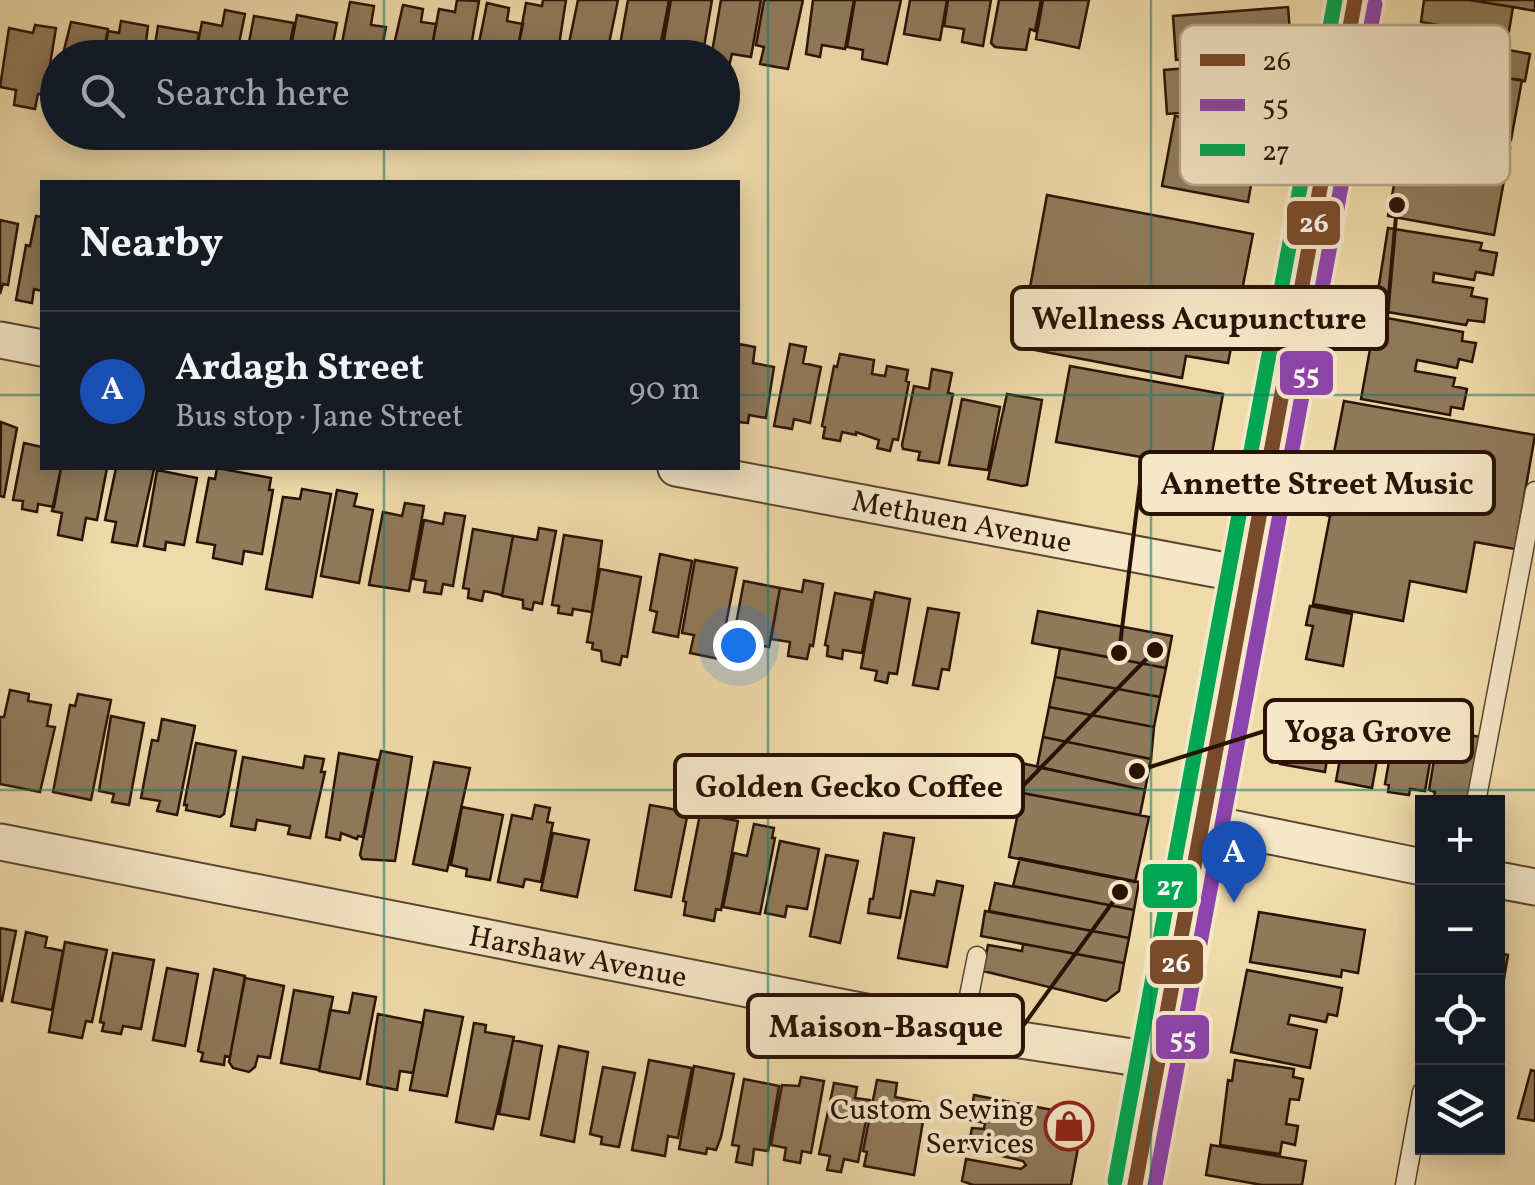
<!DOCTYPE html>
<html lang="en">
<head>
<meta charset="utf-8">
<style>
  body { margin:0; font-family:Vollkorn,serif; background:#242831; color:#f1f3f6 }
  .controls { position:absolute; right:30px; bottom:30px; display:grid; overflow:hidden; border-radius:0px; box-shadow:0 5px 25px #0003 }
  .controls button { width:90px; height:90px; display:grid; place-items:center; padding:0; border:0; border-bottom:2px solid #363941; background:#171b24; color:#f1f3f6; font:50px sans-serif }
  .you { position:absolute; left:738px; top:645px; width:35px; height:35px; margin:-25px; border:8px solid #fff; border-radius:50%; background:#1a73e8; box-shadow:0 0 0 15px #1a73e833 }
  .badge { display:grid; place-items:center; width:65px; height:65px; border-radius:50%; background:#c59692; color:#fff; font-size:32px; font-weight:700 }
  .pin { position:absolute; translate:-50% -82px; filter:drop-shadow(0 2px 5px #0008) }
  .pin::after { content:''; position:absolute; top:52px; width:35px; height:30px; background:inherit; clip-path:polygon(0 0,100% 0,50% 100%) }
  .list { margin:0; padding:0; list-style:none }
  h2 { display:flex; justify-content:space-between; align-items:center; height:130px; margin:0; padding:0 40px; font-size:42px }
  h2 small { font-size:32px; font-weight:400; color:#9ea1a6 }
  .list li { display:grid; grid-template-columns:65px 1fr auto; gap:30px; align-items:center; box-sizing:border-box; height:160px; padding:0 40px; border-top:2px solid #363941 }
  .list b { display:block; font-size:38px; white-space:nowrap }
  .list p { margin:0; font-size:32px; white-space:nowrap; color:#9ea1a6 }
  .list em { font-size:32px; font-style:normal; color:#9ea1a6 }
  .icon { flex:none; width:55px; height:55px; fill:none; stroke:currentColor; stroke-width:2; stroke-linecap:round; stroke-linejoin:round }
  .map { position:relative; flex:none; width:1535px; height:1185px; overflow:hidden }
  .search { position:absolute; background:#171b24; box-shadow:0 5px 25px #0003; left:40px; top:40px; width:700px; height:110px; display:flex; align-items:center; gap:25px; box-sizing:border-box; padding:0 35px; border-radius:55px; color:#9ea1a6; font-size:38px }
  .panel { position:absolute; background:#171b24; box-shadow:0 5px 25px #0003; left:40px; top:180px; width:700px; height:290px; border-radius:0px }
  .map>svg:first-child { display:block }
  .building { fill:#907a5b; stroke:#2a1305; stroke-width:2.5 }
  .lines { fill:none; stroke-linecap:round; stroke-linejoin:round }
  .lane-casing { stroke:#5b452e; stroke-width:21 }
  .street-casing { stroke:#5b452e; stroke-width:39 }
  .secondary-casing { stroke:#2a1305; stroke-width:51 }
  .lane { stroke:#f5e7c8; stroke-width:18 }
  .street { stroke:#f5e7c8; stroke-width:35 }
  .secondary { stroke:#f5e7c8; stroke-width:48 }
  .bus-1-casing { stroke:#f5e7c8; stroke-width:22 }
  .bus-2-casing { stroke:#f5e7c8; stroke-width:22 }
  .bus-3-casing { stroke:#f5e7c8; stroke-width:22 }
  .bus-1 { stroke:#7a4b2a; stroke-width:15 }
  .bus-2 { stroke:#8e44ad; stroke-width:15 }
  .bus-3 { stroke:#00a651; stroke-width:15 }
  .grid { fill:none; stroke:#0f766e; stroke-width:2.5; stroke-opacity:0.55 }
  .labels { text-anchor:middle; stroke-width:8; stroke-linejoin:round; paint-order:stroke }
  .street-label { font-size:30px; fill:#2a1305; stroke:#f5e7c8 }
  .poi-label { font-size:30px; fill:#2a1305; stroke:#f5e7c8; text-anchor:end }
  .key { fill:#f5e7c8; stroke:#b8a78e; stroke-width:2.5 }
  .key-label { font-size:28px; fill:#2a1305 }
  .leader { fill:none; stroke:#2a1305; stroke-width:4 }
  .callout-dot { fill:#2a1305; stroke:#f5e7c8; stroke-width:4 }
  .callout { fill:#f5e7c8; stroke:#2a1305; stroke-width:4 }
  .callout-label { font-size:32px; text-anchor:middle; font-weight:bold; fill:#2a1305 }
  .line-badge { stroke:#f5e7c8; stroke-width:4 }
  .badge-label { font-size:28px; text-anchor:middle; font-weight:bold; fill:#fff }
</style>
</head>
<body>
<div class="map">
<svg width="1535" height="1185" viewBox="0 0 1535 1185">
  <rect width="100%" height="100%" fill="#efdaaa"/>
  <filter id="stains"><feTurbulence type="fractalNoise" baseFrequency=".002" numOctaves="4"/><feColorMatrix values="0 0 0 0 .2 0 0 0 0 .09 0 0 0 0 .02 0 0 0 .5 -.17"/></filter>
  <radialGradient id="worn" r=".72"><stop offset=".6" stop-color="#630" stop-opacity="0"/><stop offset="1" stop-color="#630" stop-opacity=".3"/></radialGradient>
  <path class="building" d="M457 0 479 1 469 58H430L439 9 455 12Z
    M543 0H566L557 58H516L526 3 542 6Z
    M578 0H618L606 58H582L567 53Z
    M628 0H669L658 58 618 56Z
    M671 0H712L703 53 692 52 691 58H682L679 57 681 49 663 46Z
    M721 0H761L751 57 732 54 729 66 722 65V58H711Z
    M764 0H803L788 69 760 64 764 47 756 45Z
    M813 0H854L845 49 822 45 820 57 806 54Z
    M855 0H901L887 64 862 59 863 50 847 47Z
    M910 0H947L940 40 904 34Z
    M948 0H991L983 46 962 42 964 29 944 26Z
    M999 0H1041L1035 31 1030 29 1026 50 995 47 991 43Z
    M1043 0H1089L1079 48 1036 39Z
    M1424 0H1469L1513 7 1508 37 1421 22Z
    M1469 0H1535V11L1513 7Z
    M350 2 374 6 371 25 386 27 380 58H339Z
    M487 3 509 8 507 21 523 24 516 58H476Z
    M403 5 423 9 421 22 436 24 430 58H391Z
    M1288 7 1290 32 1276 33 1278 53 1176 60 1173 16Z
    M225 10 245 14 236 58H195L202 22 222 26Z
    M297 15 337 23 330 58H289Z
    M254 16 294 23 287 58H246Z
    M121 21 148 26 144 58H104L108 31 119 33Z
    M71 22 108 29 102 58H62Z
    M35 25 56 28 45 95 38 94 35 109 14 105 16 90 0 87 9 28 33 33Z
    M158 26 199 33 194 58H153Z
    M1419 33 1530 54 1525 81 1413 64Z
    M1279 61 1281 86 1267 87 1269 106 1167 114 1164 70Z
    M1413 64 1522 80 1511 140 1402 119Z
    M1175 116 1261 130 1248 202 1162 186Z
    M1405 128 1510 148 1494 235 1388 216Z
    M1047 195 1253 234 1228 363 1186 356 1182 378 1019 347Z
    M36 216 42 217V291L34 289 32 303 16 300 26 245 30 246Z
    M0 220 18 224 8 285 3 284 0 294Z
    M1388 228 1482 243 1480 250 1497 253 1493 275 1476 272 1474 280 1434 273 1433 282 1473 288 1471 296 1487 299 1484 322 1468 320 1466 325 1375 310Z
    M1376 316 1463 332 1462 341 1476 343 1472 362 1459 359 1457 368 1417 360 1415 371 1455 378 1453 386 1467 389 1463 409 1451 407 1450 415 1361 399Z
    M739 344 755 347 753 363 774 367 766 418 749 415 748 423 738 422Z
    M790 344 806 347 803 363 821 367 810 423 794 419 792 429 774 426Z
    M840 354 874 360 872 374 885 376 887 366 908 370 906 381 909 382 898 440 893 439 890 451 877 448 879 440 856 432V435L842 432 840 441 823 438 825 427 822 426 834 366 837 367Z
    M1070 366 1223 394 1209 469 1056 442Z
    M932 369 952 373 948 393 953 394 939 463 918 460 920 452 903 449 902 445 914 386 929 389Z
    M1007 394 1042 400 1027 485 1022 486 988 479Z
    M962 399 1000 407 988 470 949 465Z
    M1344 401 1535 435 1515 549 1475 542 1466 592 1410 581 1403 621 1313 604 1330 516 1322 514Z
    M1 422 17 428 4 497 0 496Z
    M24 443 42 447V468H61L54 507 38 504 37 512 22 509 23 501 13 500Z
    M61 468H107L97 520 86 518 82 540 58 535 62 513 52 511Z
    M116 468 154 469 137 546 112 542 116 522 105 520Z
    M217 468 271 478 269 490H273L262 554 244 551 242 564 213 558 215 545 197 542 209 478 215 479Z
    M157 470 197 478 184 545 166 542 165 550 144 546Z
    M302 489 331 494 312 597 266 589 283 497 300 499Z
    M337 490 357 494 354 506 373 510 359 583 321 576Z
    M405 503 424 506 409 591 369 585 383 512 402 516Z
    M445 513 465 516 453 586 443 584 441 594 424 592 426 581 413 579 424 520 443 524Z
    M539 528 556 531 542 604 534 602 532 610 523 608V600L502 596 513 536 537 540Z
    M473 529 513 536 502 595 484 591 482 601 468 598 469 589 463 588Z
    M564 535 602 541 592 612 573 609 572 615 558 613 559 606 552 605Z
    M660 554 692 561 678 637 653 632 657 612 650 610Z
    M695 560 737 568 719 659 690 653 694 635 682 633Z
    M600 569 641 577 627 657 622 656 620 665 602 661 601 651 592 649 593 643 587 642Z
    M804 580 823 584 813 646 810 645 807 659 788 656 790 642 771 639 780 588 802 592Z
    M744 581 780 588 769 647 757 645 755 655 740 652 742 642 733 640Z
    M875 592 910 599 897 674 889 673 887 683 875 680 877 671 861 668Z
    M835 593 872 600 862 653 843 650 842 659 827 656 828 646 825 645Z
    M1310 606 1352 614 1343 666 1306 659 1313 626 1306 625Z
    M928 608 959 613 949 670 942 669 938 689 913 685Z
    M1038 611 1172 636 1166 668 1032 643Z
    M1060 648 1166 668 1160 697 1055 677Z
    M1055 677 1160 697 1154 727 1049 707Z
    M10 690 29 694 28 701 51 705 47 726 55 727 40 792 0 784V717H4Z
    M78 694 111 700 91 800 53 792 70 705 75 706Z
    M1291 701 1335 708 1325 772 1280 764Z
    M1049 707 1154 727 1151 759 1043 737Z
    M1348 715 1384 722 1372 788 1336 781Z
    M111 716 144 723 129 805 112 802 114 794 99 791Z
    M162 719 195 726 177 815 157 811 160 801 141 798 152 740 158 741Z
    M1396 721 1436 728 1425 791 1410 789 1409 795 1388 792 1389 785 1385 784Z
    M1439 730 1481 737 1469 802 1433 801 1435 792 1429 790Z
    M1043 737 1151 759 1145 790 1037 767Z
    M196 743 236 751 224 814 220 817 186 810 187 805H184Z
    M381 751 412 757 395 861 362 859 360 855Z
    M339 753 378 760 363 837 358 836 357 839 341 833 340 840 326 837Z
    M305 756 324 759 321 772H325L310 838 288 834 290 826 257 820 255 830 231 826 243 757 303 768Z
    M1012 761 1145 790 1140 815 1006 790Z
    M434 762 470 768 447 871 413 864Z
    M1022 793 1149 817 1135 882 1009 857Z
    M535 805 550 808 547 822 553 823 541 882 525 879 523 887 498 882 512 815 532 819Z
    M650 805 688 812 671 897 635 890Z
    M462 807 503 815 490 880 466 876 467 869 451 865Z
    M700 814 738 821 721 910 716 909 714 921 684 915 686 902 683 901Z
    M754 824 774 828 772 838H775L760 914 723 907 734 853 747 856Z
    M553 833 589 840 577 897 541 890Z
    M884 833 914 838 900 918 868 913 870 899H873Z
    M780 841 819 849 807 909 787 906 785 917 765 913Z
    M826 855 858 861 840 943 810 936Z
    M1020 858 1139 882 1134 910 1013 886Z
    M937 881 963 886 947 967 898 958 911 891 934 895Z
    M995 883 1134 910 1129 938 989 911Z
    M985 911 1129 938 1124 963 981 936Z
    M1259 912 1365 930 1358 973 1342 970 1341 977 1250 962Z
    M0 928 16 931 2 1001 0 1000Z
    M26 932 47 937 45 947 63 951 52 1010 12 1002Z
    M65 942 107 950 92 1022 86 1021 82 1038 49 1032Z
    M1023 944 1124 963 1119 991 1106 1001 983 971 988 945 1022 951Z
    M113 953 154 960 141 1029 123 1026 121 1034 102 1031 104 1023 100 1022Z
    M1498 953 1508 955 1498 1015Z
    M167 968 198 974 185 1046 153 1040Z
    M214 969 245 976 230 1057 225 1056 224 1065 201 1061 203 1053 198 1051Z
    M1247 970 1342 988 1337 1016 1328 1014 1326 1022 1290 1015 1288 1024 1317 1030 1310 1068 1231 1052Z
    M245 978 284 986 270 1058 258 1056 255 1067 249 1072 233 1068 229 1062Z
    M294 990 333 997 319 1070 281 1063Z
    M353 993 376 997 360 1079 319 1071 330 1010 349 1013Z
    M425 1010 463 1017 447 1096 410 1090Z
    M378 1014 423 1023 413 1073 400 1071 397 1090 367 1084Z
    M474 1023 486 1025 485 1032 514 1037 493 1129 456 1122Z
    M513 1040 542 1046 529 1119 499 1114Z
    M559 1046 588 1052 574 1142 541 1135Z
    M649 1060 692 1068 678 1138 668 1136 665 1156 632 1150Z
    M1235 1060 1294 1069 1293 1077 1303 1079 1299 1100 1290 1099 1286 1124 1298 1126 1295 1145 1282 1142 1280 1154 1220 1145 1228 1080 1232 1081Z
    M694 1066 734 1074 721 1137 716 1150 707 1148 706 1154 679 1149Z
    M603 1067 635 1073 619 1147 601 1144 602 1137 590 1134Z
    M1531 1070 1535 1071V1121L1518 1118Z
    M801 1077 824 1081 811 1153 802 1151 800 1163 784 1160 786 1148 771 1145 782 1085 799 1086Z
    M744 1079 779 1086 768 1151 754 1149 752 1165 736 1162 739 1146 732 1145Z
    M877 1080 897 1083 895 1097 926 1103 914 1175 864 1166 867 1152 863 1151Z
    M834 1083 857 1087 855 1098 870 1100 858 1162 844 1159 841 1172 827 1170 830 1156 819 1154Z
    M974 1095 1084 1116 1071 1185H973L962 1181 966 1159 1021 1169 1026 1165 1023 1161 968 1148 972 1128 984 1129 985 1123 970 1120Z
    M1211 1145 1306 1161 1302 1185H1262L1206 1175Z"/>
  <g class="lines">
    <g class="lane-casing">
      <path id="lane" d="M1476 802 1535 491
        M962 1031 977 956
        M1405 1185 1422 1092"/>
    </g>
    <g class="street-casing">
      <path id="street" d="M0 340 42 348
        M676 468 1247 575
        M1202 822 1422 867
        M0 842 962 1031 1158 1061
        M1498 880 1535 887"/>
    </g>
    <g class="secondary-casing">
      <path id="secondary" d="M1135 1185 1355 0"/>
    </g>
    <use href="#lane" class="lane"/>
    <use href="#street" class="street"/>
    <use href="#secondary" class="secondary"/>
    <g class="bus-1-casing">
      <path id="bus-1" d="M1135 1185 1355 0"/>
    </g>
    <g class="bus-2-casing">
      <path id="bus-2" d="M1155 1185 1375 4"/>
    </g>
    <g class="bus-3-casing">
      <path id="bus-3" d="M1115 1181 1335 0"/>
    </g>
    <use href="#bus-1" class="bus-1"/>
    <use href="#bus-2" class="bus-2"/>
    <use href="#bus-3" class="bus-3"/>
  </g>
  <path class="grid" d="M384 0V58M768 0V1185M1151 0V1185M384 132V182M0 395H42M738 395H1535M384 468V1185M0 790H1535"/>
  <defs>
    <g id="shop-ring" transform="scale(2.5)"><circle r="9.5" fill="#f5e7c8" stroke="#8f2418" stroke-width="1.5"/><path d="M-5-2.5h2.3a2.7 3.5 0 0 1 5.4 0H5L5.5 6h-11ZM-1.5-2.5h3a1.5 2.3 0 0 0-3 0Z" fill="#8f2418"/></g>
  </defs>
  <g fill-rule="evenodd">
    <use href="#shop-ring" x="1069" y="1126"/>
  </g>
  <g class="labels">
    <g class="street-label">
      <text transform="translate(962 521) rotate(11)" y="10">Methuen Avenue</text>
      <text transform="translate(578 956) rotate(11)" y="10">Harshaw Avenue</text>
    </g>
    <g class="poi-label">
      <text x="1034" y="1119">Custom Sewing<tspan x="1034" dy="34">Services</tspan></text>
    </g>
  </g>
  <rect x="1180" y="25" width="330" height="160" rx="15" class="key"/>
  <rect x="1200" y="54" width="45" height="12" fill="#7a4b2a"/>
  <rect x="1200" y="99" width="45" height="12" fill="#8e44ad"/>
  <rect x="1200" y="144" width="45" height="12" fill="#00a651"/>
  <g class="key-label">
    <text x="1262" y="70">26</text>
    <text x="1262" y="115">55</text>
    <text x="1262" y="160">27</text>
  </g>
  <path class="leader" d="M1397 205L1387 318M1119 653L1140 483M1137 771L1265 731M1155 650L1023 786M1120 892L1023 1026"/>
  <g class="callout-dot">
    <circle cx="1397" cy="205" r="10"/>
    <circle cx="1119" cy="653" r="10"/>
    <circle cx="1137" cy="771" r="10"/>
    <circle cx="1155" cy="650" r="10"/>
    <circle cx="1120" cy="892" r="10"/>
  </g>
  <g class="callout">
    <rect x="1012" y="287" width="375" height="62" rx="10"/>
    <rect x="1140" y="452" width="354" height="62" rx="10"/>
    <rect x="1265" y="700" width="207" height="62" rx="10"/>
    <rect x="675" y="755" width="348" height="62" rx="10"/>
    <rect x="748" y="995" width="275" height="62" rx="10"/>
  </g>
  <g class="callout-label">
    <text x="1199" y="329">Wellness Acupuncture</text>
    <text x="1317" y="494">Annette Street Music</text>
    <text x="1368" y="742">Yoga Grove</text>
    <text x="849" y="797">Golden Gecko Coffee</text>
    <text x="886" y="1037">Maison-Basque</text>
  </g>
  <g class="line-badge">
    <rect x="1285" y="199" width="57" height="48" rx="10" fill="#7a4b2a"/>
    <rect x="1278" y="349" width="57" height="48" rx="10" fill="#8e44ad"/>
    <rect x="1141" y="862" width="58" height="48" rx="10" fill="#00a651"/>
    <rect x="1148" y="938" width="57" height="48" rx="10" fill="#7a4b2a"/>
    <rect x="1154" y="1013" width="57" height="48" rx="10" fill="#8e44ad"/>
  </g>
  <g class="badge-label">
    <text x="1314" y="232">26</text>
    <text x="1306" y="383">55</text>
    <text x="1170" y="895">27</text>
    <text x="1176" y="972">26</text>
    <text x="1183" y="1047">55</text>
  </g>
  <rect width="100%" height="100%" filter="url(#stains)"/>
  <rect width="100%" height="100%" fill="url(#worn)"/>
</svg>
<div class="controls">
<button>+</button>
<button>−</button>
<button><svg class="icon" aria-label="locate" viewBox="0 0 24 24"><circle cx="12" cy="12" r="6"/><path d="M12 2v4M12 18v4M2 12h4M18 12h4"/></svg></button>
<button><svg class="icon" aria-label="layers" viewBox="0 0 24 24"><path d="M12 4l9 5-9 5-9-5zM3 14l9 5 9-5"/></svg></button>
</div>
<div class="you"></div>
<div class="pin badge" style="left:1234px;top:903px;background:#1a4fb4">A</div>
<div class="search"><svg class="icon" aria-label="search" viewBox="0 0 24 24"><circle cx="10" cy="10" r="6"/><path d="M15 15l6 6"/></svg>Search here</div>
<section class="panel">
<h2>Nearby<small></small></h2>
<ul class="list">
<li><span class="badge" style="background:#1a4fb4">A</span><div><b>Ardagh Street</b><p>Bus stop · Jane Street</p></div><em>90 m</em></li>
</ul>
</section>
</div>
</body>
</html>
